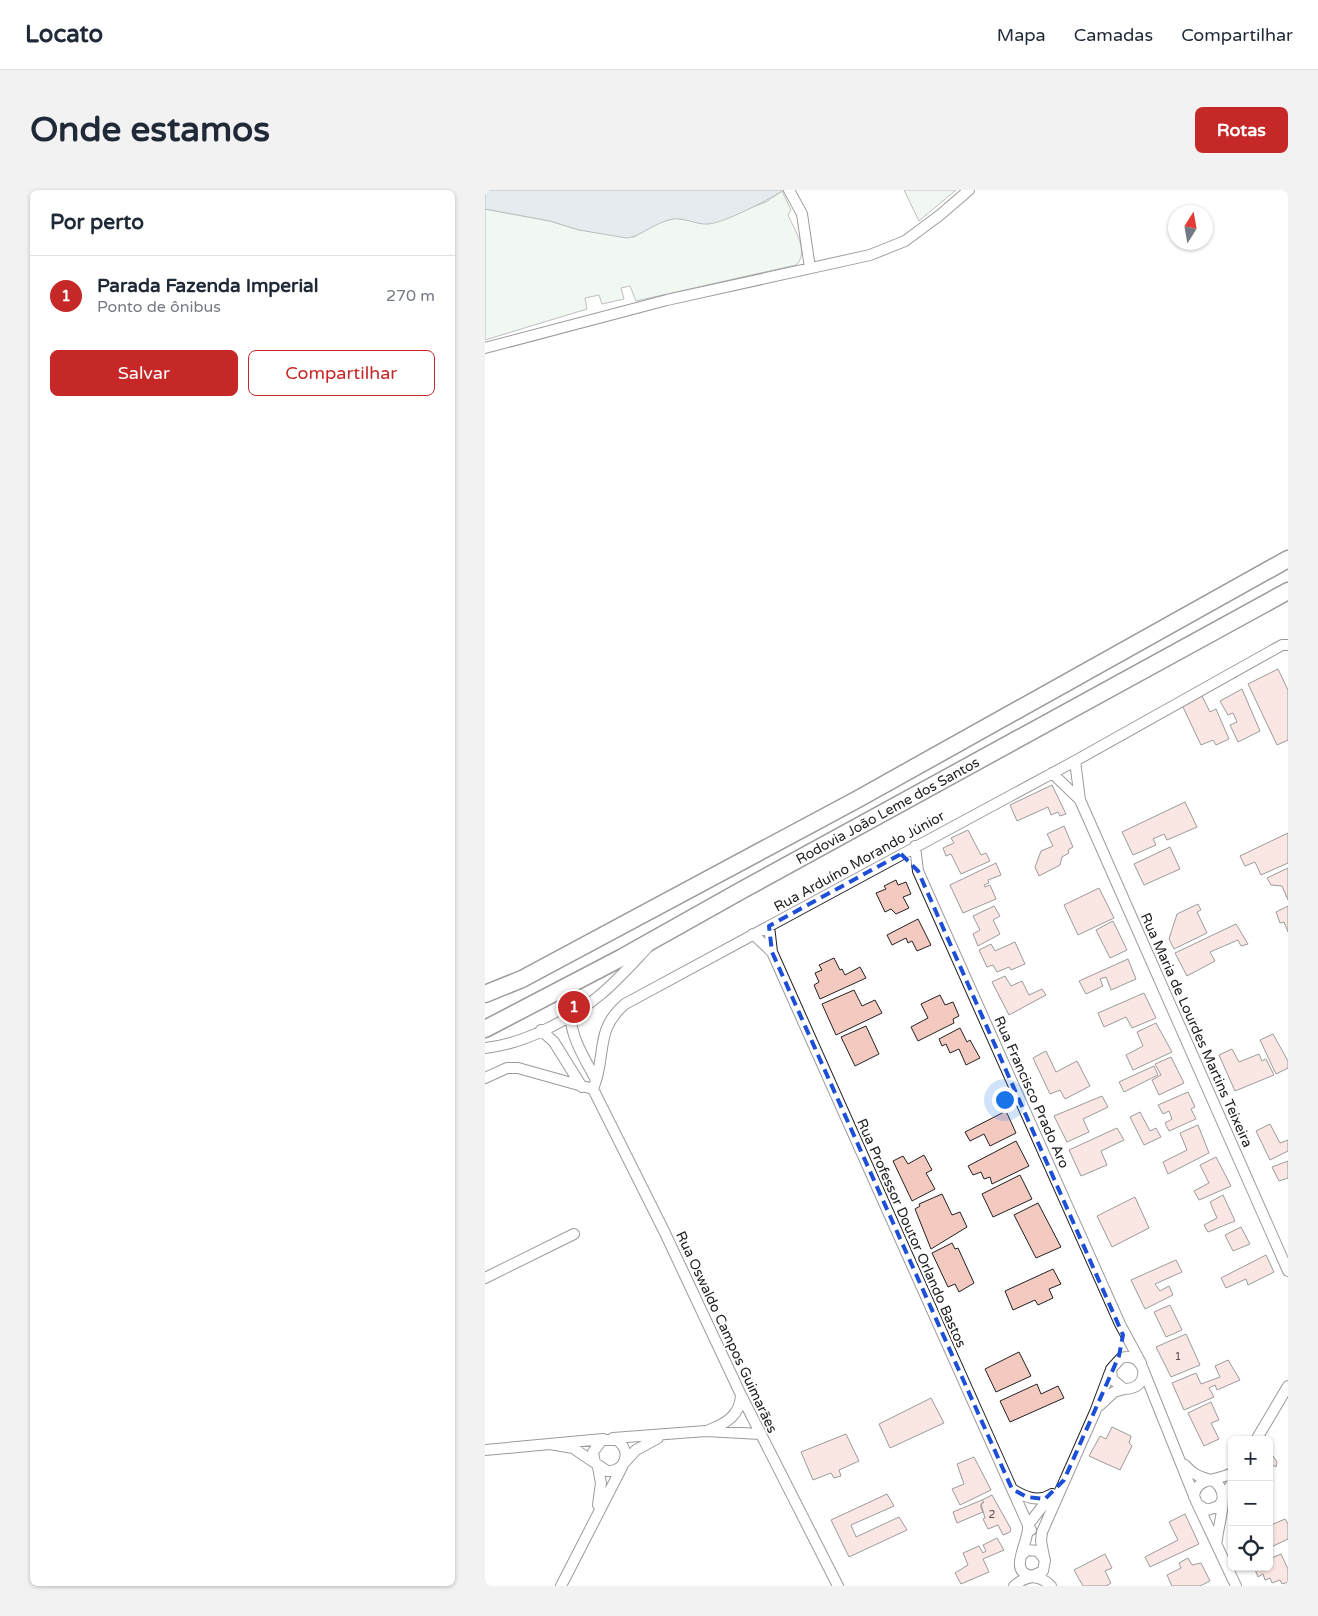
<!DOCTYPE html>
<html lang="pt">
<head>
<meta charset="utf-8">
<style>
  body { margin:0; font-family:"Varela Round",sans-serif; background:#f2f2f3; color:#1f2937 }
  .controls { position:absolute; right:15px; bottom:15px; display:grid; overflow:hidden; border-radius:8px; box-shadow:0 1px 4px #0004 }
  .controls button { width:45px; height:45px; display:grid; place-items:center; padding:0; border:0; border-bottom:1px solid #e0e1e3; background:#fff; color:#1f2937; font:25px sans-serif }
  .compass { position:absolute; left:683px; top:15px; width:45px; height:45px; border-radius:50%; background:#fff; box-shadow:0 1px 4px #0004; rotate:11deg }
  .you { position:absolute; left:519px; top:909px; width:18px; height:18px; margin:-12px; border:4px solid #fff; border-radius:50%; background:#1a73e8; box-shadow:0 0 0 8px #1a73e833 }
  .badge { display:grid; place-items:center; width:32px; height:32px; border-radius:50%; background:#c62828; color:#fff; font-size:16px; font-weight:700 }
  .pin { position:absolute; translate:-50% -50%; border:2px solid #fff; box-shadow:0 1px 5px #0006 }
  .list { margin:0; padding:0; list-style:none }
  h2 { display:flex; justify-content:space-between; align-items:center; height:65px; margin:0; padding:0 20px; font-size:21px }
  h2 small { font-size:16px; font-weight:400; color:#747a83 }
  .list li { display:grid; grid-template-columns:32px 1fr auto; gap:15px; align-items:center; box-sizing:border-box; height:80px; padding:0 20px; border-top:1px solid #e0e1e3 }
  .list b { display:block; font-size:19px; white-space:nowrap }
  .list p { margin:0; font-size:16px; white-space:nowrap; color:#747a83 }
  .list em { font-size:16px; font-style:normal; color:#747a83 }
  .actions { display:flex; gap:10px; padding:15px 20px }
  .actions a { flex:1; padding:11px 0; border:1px solid #c62828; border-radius:8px; text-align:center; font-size:18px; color:#c62828 }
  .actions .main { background:#c62828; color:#fff }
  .icon { flex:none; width:28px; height:28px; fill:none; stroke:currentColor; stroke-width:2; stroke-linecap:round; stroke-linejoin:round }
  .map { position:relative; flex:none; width:803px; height:1396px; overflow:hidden; border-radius:8px }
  header { display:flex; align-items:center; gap:30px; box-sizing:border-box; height:70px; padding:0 25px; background:#fff; border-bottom:1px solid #e0e1e3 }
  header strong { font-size:24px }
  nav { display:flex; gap:28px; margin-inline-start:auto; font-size:18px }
  .intro { display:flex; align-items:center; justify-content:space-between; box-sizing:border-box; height:120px; padding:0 30px }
  h1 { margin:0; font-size:35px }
  .button { padding:12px 22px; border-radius:8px; background:#c62828; color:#fff; font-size:18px; font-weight:700 }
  main { display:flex; gap:30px; padding:0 30px }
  aside { flex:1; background:#fff; border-radius:8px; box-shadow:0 1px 4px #0004 }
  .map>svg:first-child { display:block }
  .green { fill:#e0efe3; stroke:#6f6f6f }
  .water { fill:#c7d3dd; stroke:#6f6f6f }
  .building { fill:#f3c9c0; stroke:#222 }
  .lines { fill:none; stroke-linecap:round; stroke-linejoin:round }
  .minor-casing { stroke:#222; stroke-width:12 }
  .primary-casing { stroke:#222; stroke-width:19 }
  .minor { stroke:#fff; stroke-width:10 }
  .primary { stroke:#fff; stroke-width:16 }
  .marked { fill:none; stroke:#1d4ed8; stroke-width:4; stroke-dasharray:10 6; stroke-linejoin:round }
  .labels { text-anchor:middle; stroke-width:4; stroke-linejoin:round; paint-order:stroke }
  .number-label { font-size:11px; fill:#564c4a }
  .street-label { font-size:14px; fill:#222; stroke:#fff }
</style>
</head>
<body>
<header>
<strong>Locato</strong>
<nav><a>Mapa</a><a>Camadas</a><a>Compartilhar</a></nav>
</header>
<div class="intro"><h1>Onde estamos</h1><a class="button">Rotas</a></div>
<main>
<aside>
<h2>Por perto<small></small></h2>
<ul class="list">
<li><span class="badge">1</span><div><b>Parada Fazenda Imperial</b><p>Ponto de ônibus</p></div><em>270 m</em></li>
</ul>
<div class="actions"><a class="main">Salvar</a><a>Compartilhar</a></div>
</aside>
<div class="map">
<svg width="803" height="1396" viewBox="0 0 803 1396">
  <rect width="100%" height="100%" fill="#fff"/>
  <path class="green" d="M419 0H471L434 31Z
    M297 1 306 20 303 25C309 39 325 62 311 75L151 111 145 96 136 98 139 109 117 114 114 105 100 108 102 119 0 150V19L65 31 94 40 149 47 167 35 190 28 223 34 281 12Z"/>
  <path class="water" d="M0 0H297V1C283 10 239 33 223 34 211 35 199 27 188 29 170 32 155 47 142 48L94 40 65 31 0 19Z"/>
  <path class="building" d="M793 479 803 500V550L792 555 763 494Z
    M757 499 775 541 753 552 745 535 752 532 748 523 743 525 735 511Z
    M716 504 725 522 731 519 744 549 731 555 728 550 716 555 697 515Z
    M567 595 581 624 575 626 573 622 566 625 563 617 532 631 525 615Z
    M700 612 712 637 682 650 679 644 668 649 671 655 648 665 637 642Z
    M579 636 588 657 583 660 584 663 577 667 575 675 554 686 550 677 556 661 568 656 562 644Z
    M483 640 496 665 501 663 505 671 476 684 466 664 461 666 458 658 469 653 466 648Z
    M803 643V673L776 685 770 672 760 676 755 666Z
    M685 657 695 679 659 695 649 674Z
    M511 673 516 685 503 690 504 693 499 695 500 697 505 695 511 709 478 723 465 695Z
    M803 678V710L797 696 786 695 782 688Z
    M411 690 413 695 421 692 426 704 418 707 424 718 411 724 406 719 400 722 391 703 401 699 399 696Z
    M614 698 629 728 593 745 579 715Z
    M713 714 716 720 712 722 722 743 689 759 684 749 692 724Z
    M509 716 515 726 508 730 515 744 493 756 488 744 495 740 488 726Z
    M803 716V742L799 732 795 733 791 722Z
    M433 729 446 755 432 761 427 751 423 753 421 748 407 755 402 745Z
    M628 731 642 760 625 768 611 740Z
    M751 734 763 754 756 756 753 750 725 762 730 771 702 786 690 763Z
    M530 752 540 774 526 780 524 777 512 782 508 775 502 777 494 760 506 754 510 761Z
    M349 768 355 780 357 779 360 785 375 777 381 788 335 809 329 795 334 792 330 783 337 780 334 775Z
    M643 769 651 789 626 800 621 787 615 789 618 796 601 804 594 791Z
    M520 786 526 796 537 791 544 805 557 799 561 805 524 825 507 792Z
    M369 800 377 816 390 810 397 823 351 845 337 814Z
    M659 803 671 828 647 838 641 827 619 837 613 823Z
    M455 805 460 815 468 812 474 826 468 829 469 833 433 851 426 837 443 828 436 814Z
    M671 833 687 862 648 880 641 865 658 856 652 842Z
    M381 836 394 864 370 876 356 847Z
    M475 838 482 852 485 850 495 868 481 875 474 859 465 863 461 854 457 856 454 849Z
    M788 844 803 871V878L791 884 775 850Z
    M747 859 754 872 774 864 777 871 781 869 789 885 750 901 734 865Z
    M561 861 571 882 592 871 605 896 580 909 575 900 565 904 548 868Z
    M686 867 699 893 674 905 667 890 676 885 670 874Z
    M669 876 673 885 639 902 634 892Z
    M703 902 710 917 706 919 711 929 684 941 680 933 687 929 684 921 678 924 673 915Z
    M617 906 623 917 598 929 604 942 582 952 569 926Z
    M521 921 531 943 505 956 499 944 485 951 480 942Z
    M655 922 665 941 671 938 676 947 659 955 645 927Z
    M785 934 795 953 803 950V961L785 970 771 941Z
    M713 935 724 963 683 984 678 972 702 960 695 943Z
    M632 938 639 950 616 961 622 975 596 986 584 960Z
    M531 951 544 976 507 994 505 987 499 989 496 982 488 985 483 976Z
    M439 965 447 980 441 983 450 999 427 1011 408 971 418 966 423 974Z
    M731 967 746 996 714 1010 709 1001 724 993 715 975Z
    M803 971V988L794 991 787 977Z
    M535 985 547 1009 508 1027 497 1004Z
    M457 1004 467 1025 475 1022 482 1037 446 1059 430 1019 435 1016 434 1014Z
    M738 1005 750 1031 723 1042 719 1035 732 1028 725 1012Z
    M650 1007 664 1038 627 1057 612 1026Z
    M553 1013 576 1057 551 1068 529 1025Z
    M756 1037 765 1054 748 1061 740 1045Z
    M467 1053 470 1059 473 1058 489 1093 474 1102 470 1094 463 1097 447 1063Z
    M781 1065 789 1082 763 1095 761 1089 741 1098 736 1088Z
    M691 1070 697 1082 670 1094 675 1101 684 1096 688 1105 660 1119 646 1090Z
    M568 1079 576 1094 564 1099 568 1108 553 1115 550 1110 528 1120 520 1101Z
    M685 1115 697 1140 681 1147 669 1122Z
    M701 1144 715 1175 686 1187 671 1157Z
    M534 1162 546 1186 511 1202 500 1179Z
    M743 1170 755 1190 732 1200 730 1195 724 1198 729 1207 699 1220 687 1193 711 1183 716 1194 735 1187 730 1176Z
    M552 1194 556 1204 573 1196 579 1208 525 1232 515 1211Z
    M446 1208 459 1233 405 1258 394 1234Z
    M726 1212 734 1230 726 1233 734 1249 719 1256 703 1223Z
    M627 1237 646 1246 644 1253 647 1256 635 1280 604 1266 615 1246 621 1249Z
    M361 1244 374 1271 354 1280 356 1286 349 1288 346 1283 328 1290 316 1262Z
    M784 1260 792 1272 791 1277 788 1275 784 1285Z
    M489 1267 506 1300 475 1315 467 1299 479 1294 472 1274Z
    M402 1304 409 1316 366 1335 371 1347 414 1327 422 1340 364 1367 346 1330Z
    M507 1305 526 1339 525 1342 518 1345 513 1335 503 1339 498 1329 500 1328 496 1314 499 1312 497 1310Z
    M497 1310 499 1312 496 1314V1318L498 1322 472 1333 468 1322Z
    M700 1324 714 1354 665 1377 660 1367 693 1350 684 1332Z
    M800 1329 803 1334V1349L784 1358V1331L786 1335Z
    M512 1348 519 1360 498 1369 504 1382 476 1394 470 1383 483 1375 478 1363 494 1356 498 1363 501 1361 498 1355Z
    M620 1364 627 1378 620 1381 626 1393 621 1396H598L589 1380Z
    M796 1364 803 1379V1392L797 1394 795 1390 787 1393 785 1388 780 1390 778 1384 773 1387 769 1377H784V1369Z
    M703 1368 707 1375 716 1373 725 1391 715 1396H687L682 1385 696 1378 694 1373Z"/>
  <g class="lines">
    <g class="minor-casing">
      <path id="minor" d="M304 0 317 24 325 78
        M0 158 182 110 385 65 420 51 455 25 484 0
        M590 571 595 610 803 1081
        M567 583 595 610
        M430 656 433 681 635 1134 656 1173
        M284 736 287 762 543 1335C545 1352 521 1382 547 1386L558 1381 560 1370 553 1361 542 1360 536 1366
        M268 744 287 762
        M85 825C87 850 100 869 111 890
        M56 840 69 852 97 897
        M0 858C39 854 85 830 115 805 132 791 147 774 162 758
        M0 888 22 878H33L108 899C122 866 109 840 140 814L590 571 797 455H803
        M108 899 180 1043 256 1205 353 1396
        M0 1088 89 1044
        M658 1179C660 1192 652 1199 639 1199L627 1189 626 1179 636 1168C647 1165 654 1169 658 1179L711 1311 751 1396
        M615 1215 629 1202 639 1199
        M224 1240C242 1233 255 1225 256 1205
        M128 1248 221 1241 275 1244
        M771 1250 803 1196
        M65 1254 88 1258 122 1281C141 1282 147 1261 132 1250H117L108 1262 110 1273
        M0 1260 118 1249
        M139 1273 151 1260 173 1248
        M700 1275C707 1284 715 1287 726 1290 748 1298 733 1332 732 1350
        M113 1277 116 1293 113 1315
        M527 1299C538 1306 552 1313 565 1305
        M709 1307C710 1287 733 1291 747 1283
        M714 1315 722 1320 734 1316 747 1293
        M546 1340 543 1335 567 1304
        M559 1367 556 1351 557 1342 610 1222 625 1182
        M76 1396 137 1277
        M529 1396C542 1385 554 1384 566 1396"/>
    </g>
    <g class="primary-casing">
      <g id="primary">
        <path d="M0 804 37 789 373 609 803 369"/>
        <path id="s1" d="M0 839 136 768 259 699 803 401"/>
      </g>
    </g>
    <use href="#minor" class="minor"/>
    <use href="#primary" class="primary"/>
  </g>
  <path d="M0 0H803V1396H0ZM416 664 433 681 638 1145 634 1166 579 1290 560 1309 542 1307 527 1299 287 762 284 736Z" fill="#fff" fill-opacity=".55" fill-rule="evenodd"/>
  <path class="marked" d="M416 664 433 681 638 1145 634 1166 579 1290 560 1309 542 1307 527 1299 287 762 284 736Z"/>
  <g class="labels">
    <g class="number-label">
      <text x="693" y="1170">1</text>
      <text x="507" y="1328">2</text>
    </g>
    <g class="street-label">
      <text dy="5" stroke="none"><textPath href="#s1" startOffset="458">Rodovia João Leme dos Santos</textPath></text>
      <text transform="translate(374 671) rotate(-29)" y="5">Rua Arduíno Morando Júnior</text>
      <text transform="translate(712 840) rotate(66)" y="5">Rua Maria de Lourdes Martins Teixeira</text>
      <text transform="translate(547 902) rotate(66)" y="5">Rua Francisco Prado Aro</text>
      <text transform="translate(427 1043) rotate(66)" y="5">Rua Professor Doutor Orlando Bastos</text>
      <text transform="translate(242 1142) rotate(65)" y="5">Rua Oswaldo Campos Guimarães</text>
    </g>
  </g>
</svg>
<div class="controls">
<button>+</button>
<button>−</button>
<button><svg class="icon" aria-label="locate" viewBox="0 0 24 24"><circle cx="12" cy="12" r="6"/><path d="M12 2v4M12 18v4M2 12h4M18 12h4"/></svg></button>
</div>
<svg class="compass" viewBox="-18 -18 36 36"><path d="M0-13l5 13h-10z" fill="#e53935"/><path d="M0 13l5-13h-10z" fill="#747a83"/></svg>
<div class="you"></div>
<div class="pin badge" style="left:89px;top:817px">1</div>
</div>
</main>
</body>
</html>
